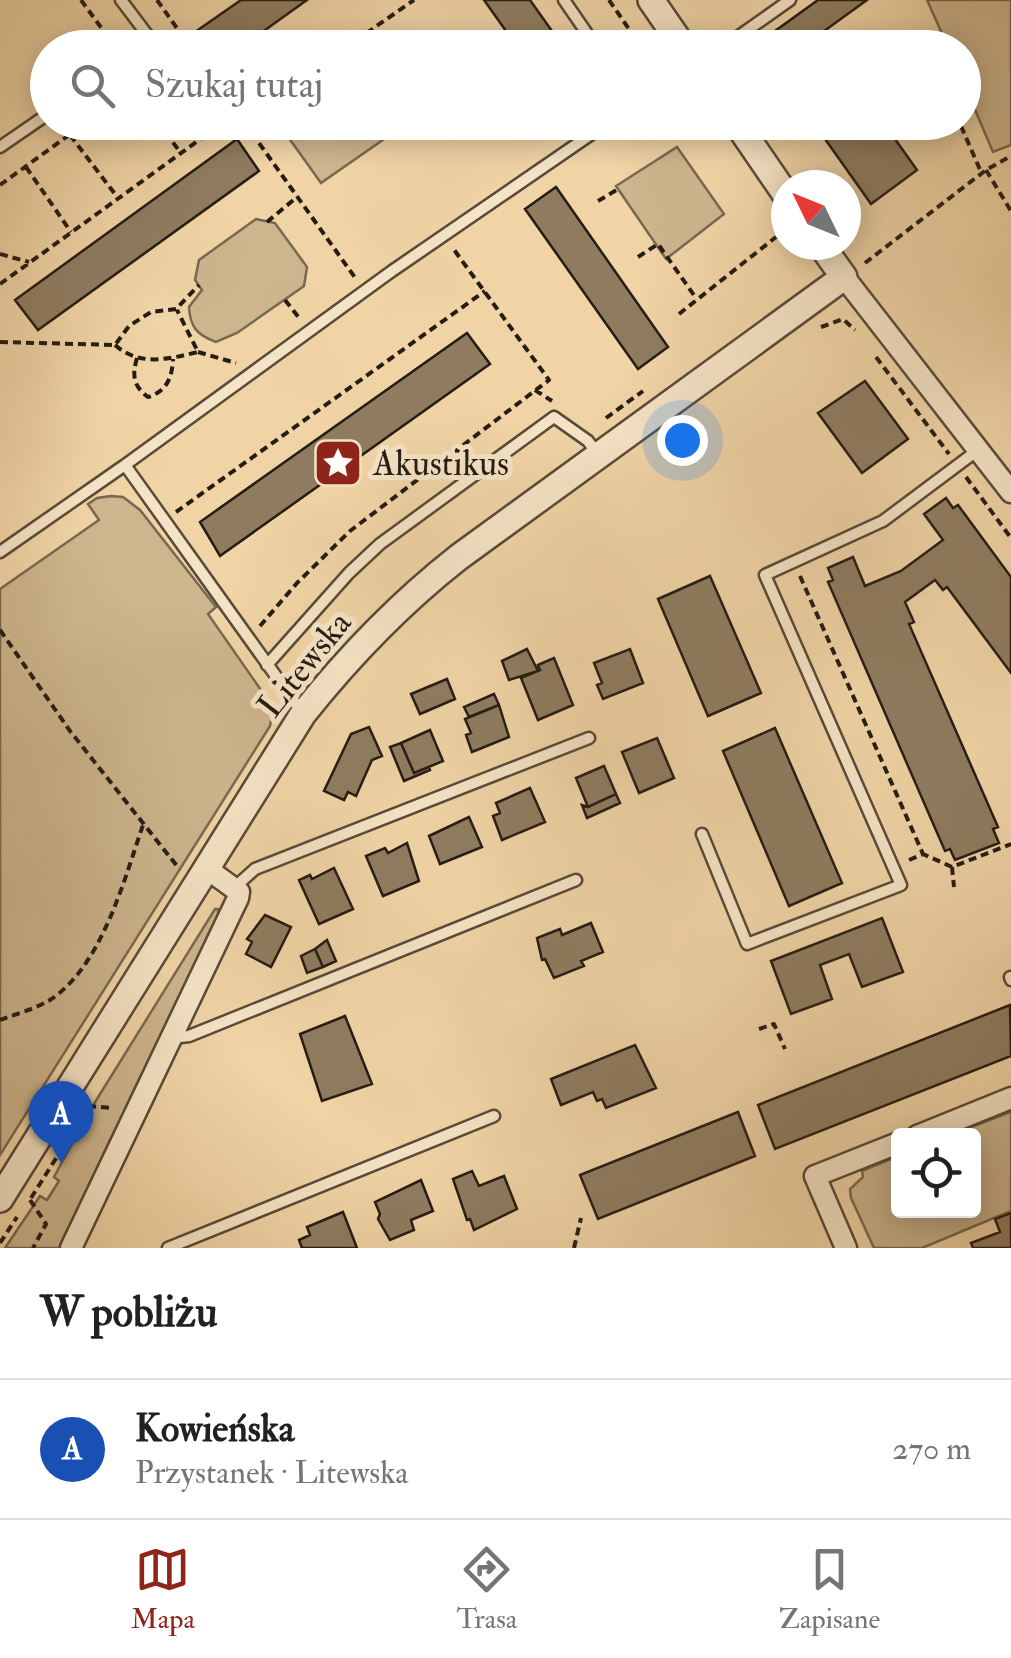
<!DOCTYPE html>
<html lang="pl">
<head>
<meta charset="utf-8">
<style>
  body { margin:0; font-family:"IM FELL Double Pica",serif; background:#f2f2f2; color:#202124 }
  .controls { position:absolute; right:30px; bottom:30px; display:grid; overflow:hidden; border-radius:10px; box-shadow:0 5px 25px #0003 }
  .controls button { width:90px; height:90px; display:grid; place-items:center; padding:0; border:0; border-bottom:2px solid #e0e0e0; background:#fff; color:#202124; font:50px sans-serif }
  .compass { position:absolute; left:771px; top:170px; width:90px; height:90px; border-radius:50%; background:#fff; box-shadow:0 5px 25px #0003; rotate:313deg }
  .you { position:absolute; left:682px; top:440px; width:35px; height:35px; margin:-25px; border:8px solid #fff; border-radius:50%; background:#1a73e8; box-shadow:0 0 0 15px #1a73e833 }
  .badge { display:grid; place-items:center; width:65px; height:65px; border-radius:50%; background:#8f2418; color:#fff; font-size:32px; font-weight:700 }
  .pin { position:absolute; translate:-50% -82px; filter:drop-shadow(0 2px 5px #0008) }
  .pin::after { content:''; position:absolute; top:52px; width:35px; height:30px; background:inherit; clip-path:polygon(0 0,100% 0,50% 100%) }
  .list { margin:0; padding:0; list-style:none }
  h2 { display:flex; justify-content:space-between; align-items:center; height:130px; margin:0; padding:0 40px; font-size:42px }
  h2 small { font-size:32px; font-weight:400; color:#757577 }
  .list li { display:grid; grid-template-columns:65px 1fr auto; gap:30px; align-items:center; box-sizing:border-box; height:140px; padding:0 40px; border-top:2px solid #e0e0e0 }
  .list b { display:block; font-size:38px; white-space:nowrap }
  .list p { margin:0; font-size:32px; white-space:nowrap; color:#757577 }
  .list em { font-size:32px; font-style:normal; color:#757577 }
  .icon { flex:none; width:55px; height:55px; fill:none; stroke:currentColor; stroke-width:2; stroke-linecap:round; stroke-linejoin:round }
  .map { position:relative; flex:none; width:1011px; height:1248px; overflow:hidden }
  .search { position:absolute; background:#fff; box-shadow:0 5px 25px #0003; left:30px; right:30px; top:30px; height:110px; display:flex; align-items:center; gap:25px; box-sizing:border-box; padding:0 35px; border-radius:55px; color:#757577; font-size:38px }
  .sheet { height:270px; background:#fff }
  nav { display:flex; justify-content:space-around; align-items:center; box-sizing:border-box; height:140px; border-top:2px solid #e0e0e0; background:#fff; font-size:28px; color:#757577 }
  nav a { display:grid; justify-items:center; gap:5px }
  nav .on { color:#8f2418 }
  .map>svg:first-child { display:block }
  .green { fill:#cdb58d; stroke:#796850; stroke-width:2.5 }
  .building { fill:#8f7c60; stroke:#251c14; stroke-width:2.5 }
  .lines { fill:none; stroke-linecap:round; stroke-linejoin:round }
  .service-casing { stroke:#584a38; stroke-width:15 }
  .minor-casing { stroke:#584a38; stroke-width:25 }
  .tertiary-casing { stroke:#584a38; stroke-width:30 }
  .path { stroke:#251c14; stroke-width:4; stroke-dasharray:8 5; stroke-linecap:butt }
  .service { stroke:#f5e3c5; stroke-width:10 }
  .minor { stroke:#f5e3c5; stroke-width:20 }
  .tertiary { stroke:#f5e3c5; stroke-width:25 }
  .labels { text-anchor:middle; stroke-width:10; stroke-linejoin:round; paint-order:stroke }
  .poi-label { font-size:35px; fill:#251c14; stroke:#f5e3c5; text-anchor:start }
  .street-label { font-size:35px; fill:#251c14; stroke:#f5e3c5 }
</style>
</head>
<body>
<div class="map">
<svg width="1011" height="1248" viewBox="0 0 1011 1248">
  <rect width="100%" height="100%" fill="#f0d4a6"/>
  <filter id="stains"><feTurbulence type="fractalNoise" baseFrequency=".002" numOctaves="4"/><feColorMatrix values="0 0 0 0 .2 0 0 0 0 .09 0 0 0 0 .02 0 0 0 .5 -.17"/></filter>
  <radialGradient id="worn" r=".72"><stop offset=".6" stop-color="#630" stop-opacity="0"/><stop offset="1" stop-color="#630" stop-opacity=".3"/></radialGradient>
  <path class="green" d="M927 0H1011V145L993 152 964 84V48L948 47Z
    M287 122H407V123L321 183 281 127Z
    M677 147 724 214 666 259 616 186Z
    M256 219 275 223 307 267 304 286 237 333 216 342C197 335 190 327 189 307L202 290 195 280 199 260Z
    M111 496 123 497 140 510 216 607 208 614 270 703 272 715 270 726 0 1155V589L99 520 88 504 97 498Z
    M215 909H218L219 927 62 1248H5L40 1196 47 1200 59 1181 54 1177 92 1107Z
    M1011 1112V1211L922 1248H874L851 1198 850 1189 863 1177 862 1171 898 1156V1210H974V1136L951 1135Z"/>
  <path class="building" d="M241 0H307L240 48H206L195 32Z
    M484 0H530L564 48H518Z
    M818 0H867L820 34 829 48H760L757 44Z
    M813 122H883L917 170 871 204Z
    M237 139 259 171 38 330 15 300Z
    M556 187 668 347 638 369 525 209Z
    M467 333 490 364 220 556 200 522Z
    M865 381 908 439 862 473 818 413Z
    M946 498 953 508 958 505 1011 577V673L947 587 943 590 935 580 905 602 914 622 909 624 998 827 993 829 999 843 955 860 950 849 945 851 828 582 833 580 828 568 853 557 865 586 901 571 943 540 924 514Z
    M710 576 761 693 708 716 658 599Z
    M527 649 538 671 509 680 502 661Z
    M630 649 643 683 603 699 597 685 602 683 594 663Z
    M554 658 573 705 538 720 521 678 540 670 538 665Z
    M447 679 455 699 420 714 411 694Z
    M494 694 499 705 469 717 464 707Z
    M499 705 509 737 472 752 466 735 471 733 465 719Z
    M369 727 382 756 372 760 356 796 348 792 344 800 324 791 351 734Z
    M775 728 842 883 789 906 723 751Z
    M430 730 443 761 414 773 401 743Z
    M657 738 674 778 639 793 622 752Z
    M401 743 414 773 429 767 430 770 404 781 390 747Z
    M604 766 616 794 588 807 576 778Z
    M530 788 545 822 502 840 493 816 500 813 496 803Z
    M616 794 620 803 587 818 582 805 588 807Z
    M469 817 482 847 440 864 429 836Z
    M407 843 419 881 383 896 366 856 385 848 388 853Z
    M334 868 353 909 319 924 299 880 310 875 312 879Z
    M265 915 291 927 271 967 246 954 252 942 247 939Z
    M882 918 903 972 862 987 849 954 820 965 832 999 791 1014 771 961Z
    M591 923 603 952 581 961 584 966 554 978 545 959 542 960 537 938 560 929 562 935Z
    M327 940 336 961 323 967 315 949Z
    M315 949 323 967 307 973 301 956Z
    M1010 1005 1011 1056 775 1149 758 1105Z
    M345 1016 372 1084 322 1101 300 1034Z
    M635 1045 656 1088 606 1108 602 1099 597 1101 593 1092 561 1105 551 1079Z
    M738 1112 755 1156 598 1219 580 1175Z
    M472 1171 479 1186 504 1176 517 1209 474 1230 470 1219 467 1220 453 1179Z
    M421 1180 433 1211 411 1220 414 1230 390 1240 378 1219 380 1214 375 1202Z
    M343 1212 357 1248H302L299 1240 310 1235 307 1227Z
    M1011 1213V1248H973L971 1243 1000 1232 995 1219Z"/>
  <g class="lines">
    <g class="service-casing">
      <path id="service" d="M121 0 152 41 143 48
        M564 0 597 48
        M722 48 790 0
        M0 147 48 114
        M125 465 392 271 609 122
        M0 552 125 465 303 714
        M267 665 349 573 380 544 554 417 588 441 598 455
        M702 834 747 944 901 885 765 575 883 521 978 450
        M235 887 255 869 589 738
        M1010 977 1011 980
        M172 1038 189 1036 576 880
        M168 1248 494 1116"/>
    </g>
    <g class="minor-casing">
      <path id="minor" d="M844 277 1011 492
        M917 1136 1011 1098
        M71 1248 238 898 239 892 206 868
        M846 1248 815 1176 898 1143"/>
    </g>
    <g class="tertiary-casing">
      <path id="tertiary" d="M651 0 684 48
        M736 122 786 195
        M0 1199 303 714C350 655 399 604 459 557L844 277 821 245"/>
    </g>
    <path class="path" d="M81 0 116 48
      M157 0 191 48
      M609 0 642 48
      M345 48 414 0
      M157 122 181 153
      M244 122 356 279
      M961 126 981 172
      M70 135 118 198
      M26 167 71 232
      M986 170 1011 211
      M0 185 87 122
      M598 201 620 188
      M267 222 297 197
      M0 254 29 262
      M638 257 658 244 696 298
      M865 263 986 170 1011 156
      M0 284 224 122
      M285 300 300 319
      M679 314 776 237
      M821 327 843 319 855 330
      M0 342 115 345 129 326 151 312 176 309 199 285
      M115 345C140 367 168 359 198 352L177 310
      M198 352 236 363
      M876 357 949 454
      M137 358C132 375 133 386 148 397 167 391 172 378 173 359
      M535 390 552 401
      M606 418 643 391
      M966 477 1011 538
      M176 512 485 291
      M800 576 923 854
      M260 626 297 583 350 531 549 380 452 247
      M0 630 70 731 177 866
      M909 860 923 854 952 867 1011 844
      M952 867 954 887
      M0 1020C16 1014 35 1009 50 1000 102 966 124 880 143 825
      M759 1029 774 1024 785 1049
      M88 1106 113 1108
      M31 1198 82 1117
      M30 1200 46 1224 33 1248
      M0 1243 17 1217
      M574 1248 581 1218"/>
    <use href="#service" class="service"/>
    <use href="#minor" class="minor"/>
    <use href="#tertiary" class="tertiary"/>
  </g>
  <defs>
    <g id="sight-square" transform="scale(2.5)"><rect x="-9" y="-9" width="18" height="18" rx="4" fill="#8f2418" stroke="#f5e3c5"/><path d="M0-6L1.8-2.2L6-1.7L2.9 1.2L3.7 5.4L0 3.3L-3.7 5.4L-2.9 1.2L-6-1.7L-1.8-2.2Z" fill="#fff"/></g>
  </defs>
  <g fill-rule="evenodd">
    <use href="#sight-square" x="338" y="463"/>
  </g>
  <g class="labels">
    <g class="poi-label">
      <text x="373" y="475">Akustikus</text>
    </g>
    <g class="street-label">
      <text transform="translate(304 664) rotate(-51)" y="12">Litewska</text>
    </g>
  </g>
  <rect width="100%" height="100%" filter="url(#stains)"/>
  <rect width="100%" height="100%" fill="url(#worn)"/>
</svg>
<div class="controls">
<button><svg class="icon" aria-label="locate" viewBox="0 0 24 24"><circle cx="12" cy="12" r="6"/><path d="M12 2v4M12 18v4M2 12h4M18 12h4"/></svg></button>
</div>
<svg class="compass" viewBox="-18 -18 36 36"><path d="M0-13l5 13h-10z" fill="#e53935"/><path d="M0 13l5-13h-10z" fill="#757577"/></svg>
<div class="you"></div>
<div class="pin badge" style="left:61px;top:1163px;background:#1a4fb4">A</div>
<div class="search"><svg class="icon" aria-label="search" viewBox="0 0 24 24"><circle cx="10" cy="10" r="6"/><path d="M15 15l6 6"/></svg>Szukaj tutaj</div>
</div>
<section class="sheet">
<h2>W pobliżu<small></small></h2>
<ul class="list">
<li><span class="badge" style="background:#1a4fb4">A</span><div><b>Kowieńska</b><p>Przystanek · Litewska</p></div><em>270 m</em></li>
</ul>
</section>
<nav>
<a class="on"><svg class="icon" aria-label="map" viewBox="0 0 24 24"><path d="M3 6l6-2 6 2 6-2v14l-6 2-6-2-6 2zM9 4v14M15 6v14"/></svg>Mapa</a>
<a><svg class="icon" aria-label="directions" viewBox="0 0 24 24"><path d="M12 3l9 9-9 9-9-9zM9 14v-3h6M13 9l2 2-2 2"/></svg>Trasa</a>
<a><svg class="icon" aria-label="saved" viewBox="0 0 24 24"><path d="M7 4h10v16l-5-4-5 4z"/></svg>Zapisane</a>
</nav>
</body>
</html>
